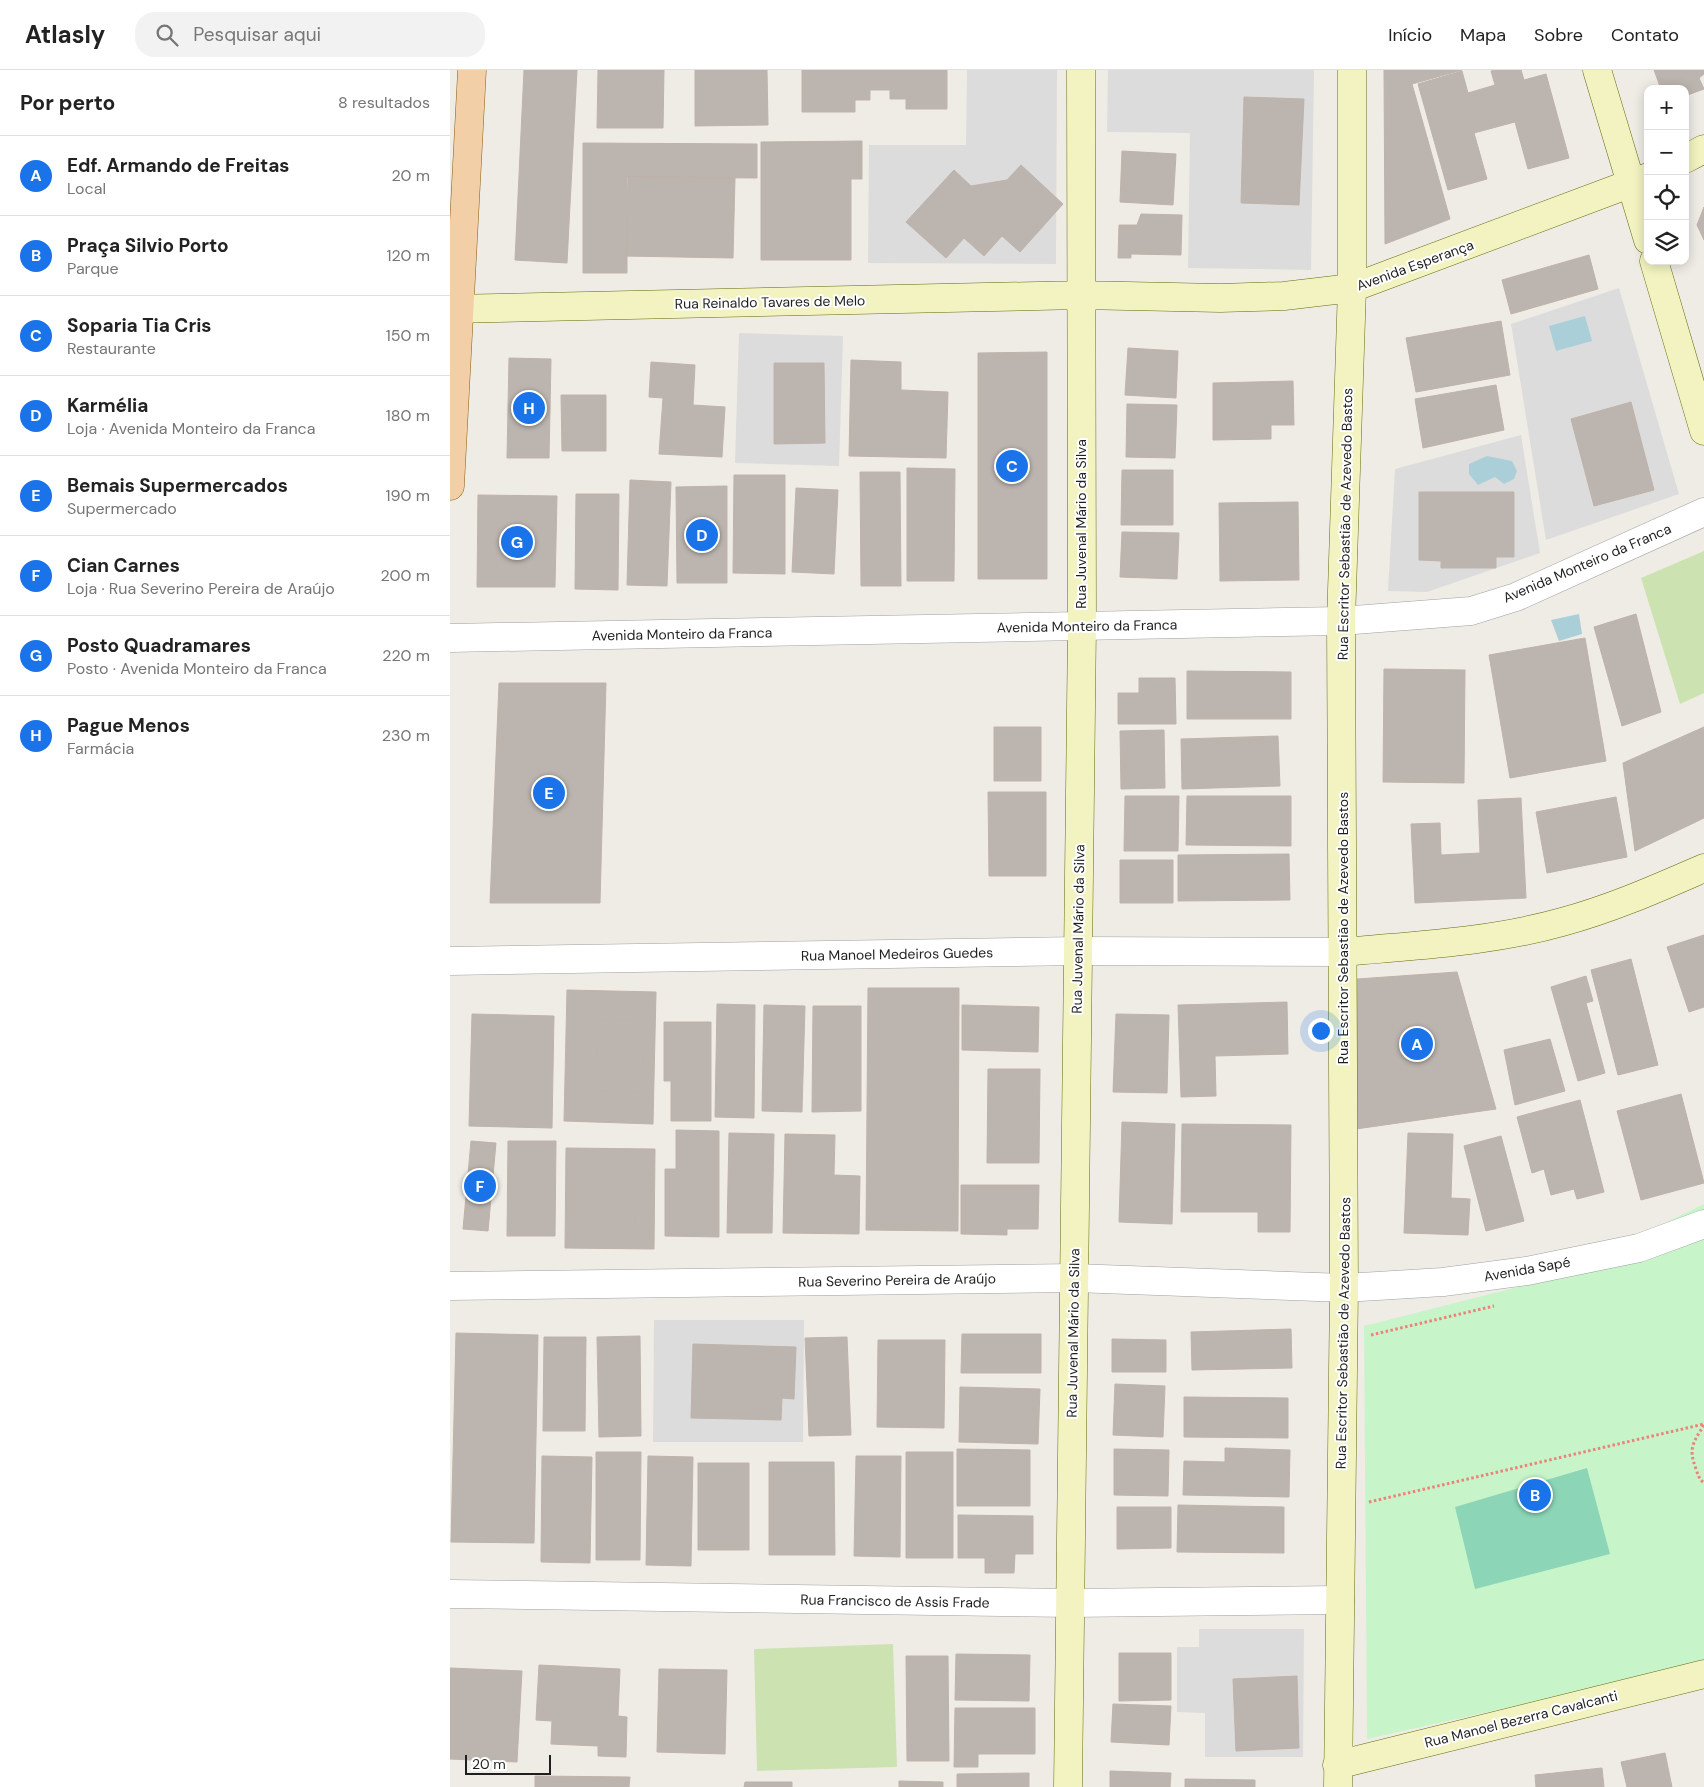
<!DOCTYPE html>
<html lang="pt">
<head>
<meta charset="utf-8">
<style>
  body { margin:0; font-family:"DM Sans",sans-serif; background:#f2f2f2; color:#222 }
  .controls { position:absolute; right:15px; top:15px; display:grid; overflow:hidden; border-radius:10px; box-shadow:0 2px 12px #0003 }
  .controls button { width:45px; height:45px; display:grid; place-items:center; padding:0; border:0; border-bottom:1px solid #e0e0e0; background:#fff; color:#222; font:25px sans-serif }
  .scale { position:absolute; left:15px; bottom:12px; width:86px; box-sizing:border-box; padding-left:5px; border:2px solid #1f1f1f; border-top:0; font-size:14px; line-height:18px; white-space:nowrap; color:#1f1f1f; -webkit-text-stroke:4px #fff; paint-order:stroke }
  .you { position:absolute; left:870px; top:960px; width:18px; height:18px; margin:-12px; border:4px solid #fff; border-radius:50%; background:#1a73e8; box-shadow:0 0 0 8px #1a73e833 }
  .badge { display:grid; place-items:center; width:32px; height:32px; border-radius:50%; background:#1a73e8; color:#fff; font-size:16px; font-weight:700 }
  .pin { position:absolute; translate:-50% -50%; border:2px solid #fff; box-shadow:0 1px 5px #0006 }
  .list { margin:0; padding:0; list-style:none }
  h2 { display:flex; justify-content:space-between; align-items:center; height:65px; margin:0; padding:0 20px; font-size:21px }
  h2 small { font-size:16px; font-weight:400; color:#767676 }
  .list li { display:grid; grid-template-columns:32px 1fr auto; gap:15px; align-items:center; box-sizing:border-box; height:80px; padding:0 20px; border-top:1px solid #e0e0e0 }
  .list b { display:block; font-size:19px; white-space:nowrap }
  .list p { margin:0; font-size:16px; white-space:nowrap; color:#767676 }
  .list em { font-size:16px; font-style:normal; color:#767676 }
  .icon { flex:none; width:28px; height:28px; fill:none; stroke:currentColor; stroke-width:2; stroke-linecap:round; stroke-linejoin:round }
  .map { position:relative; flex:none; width:1254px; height:1717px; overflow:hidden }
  header { display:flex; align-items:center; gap:30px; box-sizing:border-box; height:70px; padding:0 25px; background:#fff; border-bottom:1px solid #e0e0e0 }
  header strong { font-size:24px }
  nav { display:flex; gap:28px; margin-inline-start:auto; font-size:18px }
  .search { width:350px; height:45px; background:#f2f2f2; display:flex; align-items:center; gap:12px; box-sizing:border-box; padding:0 18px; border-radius:20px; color:#767676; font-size:19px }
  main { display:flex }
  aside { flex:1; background:#fff }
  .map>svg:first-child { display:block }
  .residential { fill:#dddcdc }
  .grass { fill:#cce3b1 }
  .park { fill:#c8f4ca }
  .pitch { fill:#8cd6b7 }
  .water { fill:#abcfd8 }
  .building { fill:#bcb5af; stroke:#bfb2aa }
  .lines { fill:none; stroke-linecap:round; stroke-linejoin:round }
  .minor-casing { stroke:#a0a0a0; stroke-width:29 }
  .tertiary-casing { stroke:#a0a0a0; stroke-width:29 }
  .secondary-casing { stroke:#656c10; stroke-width:29 }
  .primary-casing { stroke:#8a5d0f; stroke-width:29 }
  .path { stroke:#ec827a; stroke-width:3; stroke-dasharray:2.5 2.5; stroke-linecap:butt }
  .minor { stroke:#fff; stroke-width:28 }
  .tertiary { stroke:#fff; stroke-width:28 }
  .secondary { stroke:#f2f3c0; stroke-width:28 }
  .primary { stroke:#f2cfa7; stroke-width:28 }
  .labels { text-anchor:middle; stroke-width:4; stroke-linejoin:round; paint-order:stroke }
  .street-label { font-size:14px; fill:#1f1f1f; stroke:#fff }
</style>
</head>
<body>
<header>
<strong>Atlasly</strong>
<div class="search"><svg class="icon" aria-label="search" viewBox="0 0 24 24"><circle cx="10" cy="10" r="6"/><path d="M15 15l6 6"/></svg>Pesquisar aqui</div>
<nav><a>Início</a><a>Mapa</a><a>Sobre</a><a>Contato</a></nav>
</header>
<main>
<aside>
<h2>Por perto<small>8 resultados</small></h2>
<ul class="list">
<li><span class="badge">A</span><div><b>Edf. Armando de Freitas</b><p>Local</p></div><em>20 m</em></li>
<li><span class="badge">B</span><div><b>Praça Silvio Porto</b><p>Parque</p></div><em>120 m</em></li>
<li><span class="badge">C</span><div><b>Soparia Tia Cris</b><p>Restaurante</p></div><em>150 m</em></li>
<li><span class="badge">D</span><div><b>Karmélia</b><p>Loja · Avenida Monteiro da Franca</p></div><em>180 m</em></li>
<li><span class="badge">E</span><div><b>Bemais Supermercados</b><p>Supermercado</p></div><em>190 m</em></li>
<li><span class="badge">F</span><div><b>Cian Carnes</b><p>Loja · Rua Severino Pereira de Araújo</p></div><em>200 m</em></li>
<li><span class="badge">G</span><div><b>Posto Quadramares</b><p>Posto · Avenida Monteiro da Franca</p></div><em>220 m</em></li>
<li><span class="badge">H</span><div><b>Pague Menos</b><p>Farmácia</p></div><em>230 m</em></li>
</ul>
</aside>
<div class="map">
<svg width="1254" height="1717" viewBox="0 0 1254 1717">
  <rect width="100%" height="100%" fill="#efece6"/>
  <path class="residential" d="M517 0H607L606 194 418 193 419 75H516Z
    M658 0H864L861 200 738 198 740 63 657 62Z
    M1169 218 1229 424 1096 470 1061 254Z
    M289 263 393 266 389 396 285 393Z
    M1071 365 1090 483 977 522 938 521 945 399Z
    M204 1250H354L353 1372H203Z
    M749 1559H854L853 1687H755V1643L727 1642V1577H749Z"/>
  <path class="grass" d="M1254 481V623L1230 634 1191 508Z
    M443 1574 447 1697 307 1701 304 1579Z"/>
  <path class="park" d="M1254 1134V1594L917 1669 914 1256 1100 1209Z"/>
  <path class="pitch" d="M1137 1398 1160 1484 1025 1519 1005 1437Z"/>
  <path class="water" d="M1135 246 1142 271 1106 281 1099 256Z
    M1037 386 1062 391 1067 401 1064 409 1054 414 1045 407 1028 415 1019 404V394Z
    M1129 544 1132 564 1109 571 1101 550Z"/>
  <path class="building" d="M74 0H127L117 193 65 190Z
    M148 0H214L213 58H147Z
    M245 0H317L318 55 245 56Z
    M352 0H497V39H456V29H440V20H420V30H405V42H352Z
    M934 0H1012L962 14 1000 149 935 174Z
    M1046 0H1071L1074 10 1096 4 1119 88 1078 99 1065 52 1024 63 1037 109 998 120 968 14 1012 1 1018 23 1045 15 1041 1Z
    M1204 0H1254V4L1249 8 1254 19 1235 26V19H1211Z
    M794 27 854 29 849 135 791 133Z
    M412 71V109H401V190H311V72Z
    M133 73 307 74V108L177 107V203H133Z
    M672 81 726 84 723 135 670 132Z
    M571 95 613 134 570 182 552 166 534 186 514 168 496 188 456 152 504 100 521 116 557 110Z
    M178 107 285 108 283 188 176 186Z
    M1254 137V170L1247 155Z
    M691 144 732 145 731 185 681 184V188H668L669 155H687Z
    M1139 185 1148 219 1061 244 1052 210Z
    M1051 251 1060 305 966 322 956 268Z
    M678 278 728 281 726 328 675 325Z
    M597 282V509H528V283Z
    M59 288 101 289 99 388H57Z
    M401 290 451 292V320L498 322 496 388 399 386Z
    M201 292 245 295 243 335 275 337 272 387 209 384 213 328 199 327Z
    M324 293H374L375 373 324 374Z
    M843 311 844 355H821V369L763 370V313Z
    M1046 315 1054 360 973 378 965 329Z
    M111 325H156V381H112Z
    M1181 332 1204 420 1144 436 1121 349Z
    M677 334 727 335 725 388 676 387Z
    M457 398 505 399 504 511H457Z
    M672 400H723V455H671Z
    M410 402H450L451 516H411Z
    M284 405H335V504L283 503Z
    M180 410 221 412 217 516 177 515Z
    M277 416V513H227L226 417Z
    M346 418 388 420 384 504 342 502Z
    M969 422H1064V487H1046V498H991V491L969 490Z
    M126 424H169L168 520 125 519Z
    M28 425 107 426 105 517H27Z
    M848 432 849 510 770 511 769 433Z
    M672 462 729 463 727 509 670 507Z
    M1186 544 1211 642 1172 656 1144 557Z
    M1135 568 1156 691 1060 708 1039 585Z
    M934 599 1015 600 1014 713 933 712Z
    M737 601 841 602V649H737Z
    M689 608H725L726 654H668V623H689Z
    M49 613H156L150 833H40Z
    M544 657H591V711H544Z
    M1254 657V748L1185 781 1173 693Z
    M714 660 715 718 671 719 670 661Z
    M828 666 830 716 732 719 731 669Z
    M538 722H596V806H539Z
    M675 726H729L728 781H674Z
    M737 726H841V776L736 775Z
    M1166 727 1177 787 1097 803 1086 742Z
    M1071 728 1076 828 965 833 961 754 990 753 991 785 1030 783 1028 730Z
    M839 784 840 830 728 831V785Z
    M670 790H723V833H670Z
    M1254 865V937L1239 942 1217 877Z
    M1181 889 1208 995 1168 1005 1141 900Z
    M1007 902 1046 1039 906 1059 907 909Z
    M1136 906 1143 931 1136 933 1155 1003 1128 1011 1101 917Z
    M418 918H509L508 1161 416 1160Z
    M117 920 206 922 203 1054 114 1051Z
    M837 932 838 984 765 986 766 1026 731 1027 728 935Z
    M267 934 305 935 304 1048 265 1047Z
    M314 935 355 936 352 1042 312 1041Z
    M512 935 589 937 588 982 512 980Z
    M363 936H411V1041L362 1042Z
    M22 944 104 946 102 1058 19 1056Z
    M666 944 719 945 717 1023 663 1022Z
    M148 949 194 951 192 1022 146 1021Z
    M214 952H261V1051H221V1011H214Z
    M1100 969 1115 1021 1065 1035 1054 980Z
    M538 999H590L589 1093H537Z
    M1231 1024 1254 1113 1191 1130 1167 1041Z
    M1130 1030 1154 1122 1127 1129 1124 1119 1101 1125 1094 1099 1082 1103 1067 1047Z
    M672 1052 725 1054 722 1154 669 1152Z
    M732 1054 841 1055 840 1162H808V1142H731Z
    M226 1060 269 1061V1167L215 1166V1099H226Z
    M279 1063 324 1064 322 1163H277Z
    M958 1063 1003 1064 1001 1128 1020 1129 1018 1165 954 1163Z
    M335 1064 385 1065 384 1105 410 1106 409 1164 333 1163Z
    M1051 1066 1074 1151 1036 1161 1014 1076Z
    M21 1071 46 1073 38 1161 13 1159Z
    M58 1071H106L105 1166H57Z
    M116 1078 205 1079 204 1179 115 1178Z
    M124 1092H186L185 1156H124Z
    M511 1115H589L588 1159H557V1165L511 1164Z
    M841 1259 842 1298 742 1300 741 1262Z
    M6 1263 88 1265 84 1473 1 1472Z
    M512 1264H591V1303H511Z
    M190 1266 191 1366 149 1367 147 1267Z
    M94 1267H136L135 1361H93Z
    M397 1267 401 1365 359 1366 355 1268Z
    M662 1269 716 1270V1302H662Z
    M428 1270H495L494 1358 427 1357Z
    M243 1274 346 1277 344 1329 332 1328 331 1350 241 1348Z
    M665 1314 715 1316 713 1367 663 1365Z
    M510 1317 590 1319 588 1374 509 1372Z
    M734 1327 838 1328V1368L734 1367Z
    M775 1378 840 1380 839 1427 733 1425 734 1391 775 1392Z
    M507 1379 580 1380V1436H507Z
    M664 1379 719 1380 718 1426 664 1425Z
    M146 1382H191L190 1490H146Z
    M456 1382H503V1488H456Z
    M92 1386 142 1387 140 1493 91 1492Z
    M198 1386 243 1387 241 1496 196 1495Z
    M406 1386H451L450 1487 404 1486Z
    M319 1392H384L385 1485H319Z
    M248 1393H299V1480H248Z
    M728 1435 834 1437V1483L727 1482Z
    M667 1437H721V1478L667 1479Z
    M508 1445 583 1446V1484H565L564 1503H535V1488H508Z
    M669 1583H721V1630L669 1631Z
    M506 1584 580 1585 579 1631 505 1630Z
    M456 1586H498L499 1691H457Z
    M89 1595 170 1599 168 1646 177 1647 176 1687 148 1686V1676L101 1674 102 1651 86 1650Z
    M0 1598 72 1601 67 1692 0 1689Z
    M209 1599 277 1600 275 1684 207 1682Z
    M847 1606 849 1678 786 1681 783 1609Z
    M663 1634 721 1636 719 1675 661 1672Z
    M505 1638H585V1684H528V1697H504Z
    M1215 1683 1222 1717H1177L1171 1692Z
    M1152 1698 1154 1717H1086L1085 1705Z
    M660 1701 721 1703 720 1717H660Z
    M579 1703V1717H507V1704Z
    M85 1706 180 1707 179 1717H85Z
    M735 1709 805 1710V1717H735Z
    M449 1711 493 1712V1717H449Z
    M295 1712H342V1717H294Z"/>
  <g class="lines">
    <g class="minor-casing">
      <path id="minor" d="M0 568 891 551 1021 541 1066 527 1254 442
        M0 891 628 881 894 882
        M0 1216 624 1208 894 1218
        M0 1524 620 1533 890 1530"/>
    </g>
    <g class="tertiary-casing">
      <path id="tertiary" d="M894 1218 993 1212 1077 1201 1189 1178 1254 1154"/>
    </g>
    <g class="secondary-casing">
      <path id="secondary" d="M1147 0 1198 170
        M1235 89 1254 79
        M1204 191 1254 361
        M0 239 630 225 770 228 834 226 902 218 1198 107
        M894 882C967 875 1041 872 1112 852 1161 839 1208 818 1254 798
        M887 1695 1254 1604
        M618 1717 632 556 631 0
        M888 1717 894 1218 891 551 902 218V0"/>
    </g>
    <g class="primary-casing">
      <path id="primary" d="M0 416 22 0"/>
    </g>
    <path class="path" d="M921 1265 1044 1236
      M1254 1355C1243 1373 1238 1378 1246 1399 1248 1405 1249 1409 1254 1413
      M919 1432 1254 1354"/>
    <use href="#minor" class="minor"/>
    <use href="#tertiary" class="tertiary"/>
    <use href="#secondary" class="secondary"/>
    <use href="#primary" class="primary"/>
  </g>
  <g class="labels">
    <g class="street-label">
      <text transform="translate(965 195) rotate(-20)" y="5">Avenida Esperança</text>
      <text transform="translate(320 232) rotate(-1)" y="5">Rua Reinaldo Tavares de Melo</text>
      <text transform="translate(631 454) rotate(-90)" y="5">Rua Juvenal Mário da Silva</text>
      <text transform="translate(895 454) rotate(-89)" y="5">Rua Escritor Sebastião de Azevedo Bastos</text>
      <text transform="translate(1137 493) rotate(-23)" y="5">Avenida Monteiro da Franca</text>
      <text transform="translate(637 556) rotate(-1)" y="5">Avenida Monteiro da Franca</text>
      <text transform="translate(232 564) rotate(-1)" y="5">Avenida Monteiro da Franca</text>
      <text transform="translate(893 858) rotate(-90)" y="5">Rua Escritor Sebastião de Azevedo Bastos</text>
      <text transform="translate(628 859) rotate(-89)" y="5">Rua Juvenal Mário da Silva</text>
      <text transform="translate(447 884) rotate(-1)" y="5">Rua Manoel Medeiros Guedes</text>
      <text transform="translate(1077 1199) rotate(-10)" y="5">Avenida Sapé</text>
      <text transform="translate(447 1210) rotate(-1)" y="5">Rua Severino Pereira de Araújo</text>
      <text transform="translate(623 1263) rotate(-89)" y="5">Rua Juvenal Mário da Silva</text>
      <text transform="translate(893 1263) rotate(-89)" y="5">Rua Escritor Sebastião de Azevedo Bastos</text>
      <text transform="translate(445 1531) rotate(1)" y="5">Rua Francisco de Assis Frade</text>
      <text transform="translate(1071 1649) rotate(-14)" y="5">Rua Manoel Bezerra Cavalcanti</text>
    </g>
  </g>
</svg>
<div class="controls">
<button>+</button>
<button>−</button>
<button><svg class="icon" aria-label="locate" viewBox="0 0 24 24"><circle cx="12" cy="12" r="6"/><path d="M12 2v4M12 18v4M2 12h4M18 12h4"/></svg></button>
<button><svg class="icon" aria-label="layers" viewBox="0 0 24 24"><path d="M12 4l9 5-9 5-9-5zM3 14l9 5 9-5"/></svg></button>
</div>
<div class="scale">20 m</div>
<div class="you"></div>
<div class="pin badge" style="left:967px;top:974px">A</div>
<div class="pin badge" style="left:1085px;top:1425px">B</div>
<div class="pin badge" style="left:562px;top:396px">C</div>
<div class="pin badge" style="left:252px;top:465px">D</div>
<div class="pin badge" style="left:99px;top:723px">E</div>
<div class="pin badge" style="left:30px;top:1116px">F</div>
<div class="pin badge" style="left:67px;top:472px">G</div>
<div class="pin badge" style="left:79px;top:338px">H</div>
</div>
</main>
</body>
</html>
